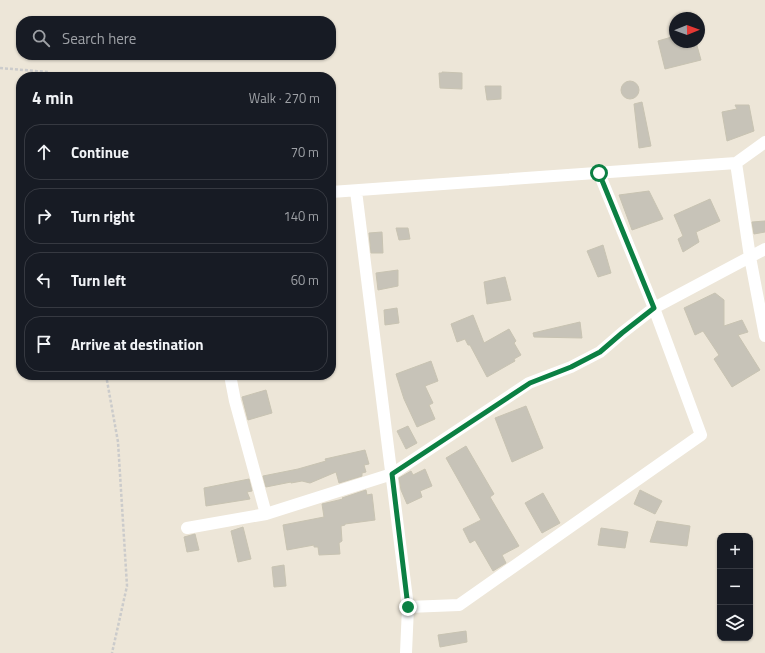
<!DOCTYPE html>
<html lang="en">
<head>
<meta charset="utf-8">
<style>
  body { margin:0; font-family:"Titillium Web",sans-serif; background:#242831; color:#f1f3f6 }
  .controls { position:absolute; right:12px; bottom:12px; display:grid; overflow:hidden; border-radius:8px; box-shadow:0 1px 3px #0004 }
  .controls button { width:36px; height:36px; display:grid; place-items:center; padding:0; border:0; border-bottom:1px solid #363941; background:#171b24; color:#f1f3f6; font:20px sans-serif }
  .compass { position:absolute; left:669px; top:12px; width:36px; height:36px; border-radius:50%; background:#171b24; box-shadow:0 1px 3px #0004; rotate:89deg }
  .stop { position:absolute; width:12px; height:12px; margin:-9px; border:3px solid #0b8043; border-radius:50%; background:#fff }
  .stop.end { background:#0b8043; border-color:#fff; box-shadow:0 1px 4px #0008 }
  .list { margin:0; padding:0; list-style:none }
  h2 { display:flex; justify-content:space-between; align-items:center; height:52px; margin:0; padding:0 16px; font-size:17px }
  h2 small { font-size:13px; font-weight:400; color:#9ea1a6 }
  .list li { display:grid; grid-template-columns:26px 1fr auto; gap:12px; align-items:center; box-sizing:border-box; height:56px; margin:0 8px 8px; padding:0 8px; border:1px solid #363941; border-radius:16px }
  .list b { display:block; font-size:15px; white-space:nowrap }
  .list em { font-size:13px; font-style:normal; color:#9ea1a6 }
  .icon { flex:none; width:22px; height:22px; fill:none; stroke:currentColor; stroke-width:2; stroke-linecap:round; stroke-linejoin:round }
  .map { position:relative; flex:none; width:765px; height:653px; overflow:hidden }
  .search { position:absolute; background:#171b24; box-shadow:0 1px 3px #0004; left:16px; top:16px; width:320px; height:44px; display:flex; align-items:center; gap:10px; box-sizing:border-box; padding:0 14px; border-radius:16px; color:#9ea1a6; font-size:15px }
  .panel { position:absolute; background:#171b24; box-shadow:0 1px 3px #0004; left:16px; top:72px; width:320px; height:308px; border-radius:16px }
  .map>svg:first-child { display:block }
  .building { fill:#c7c3b8; stroke:#c8c3b2 }
  .lines { fill:none; stroke-linecap:round; stroke-linejoin:round }
  .path { stroke:#cbcbcb; stroke-width:2.5; stroke-dasharray:3 2; stroke-linecap:butt }
  .minor { stroke:#fff; stroke-width:12 }
  .route { stroke:#0b8043; stroke-width:5 }
</style>
</head>
<body>
<div class="map">
<svg width="765" height="653" viewBox="0 0 765 653">
  <rect width="100%" height="100%" fill="#ede6d8"/>
  <path class="building" d="M675 36V42H696L701 60 665 69 658 41Z
    M442 72 462 73V89L440 88 439 73H442Z
    M621 90a9 9 0 1 1 18 0a9 9 0 1 1-18 0Z
    M485 86H501V99L487 100Z
    M642 102 651 146 639 148 634 104Z
    M735 105H749L754 131 727 141 722 112 737 109Z
    M649 191 663 219 632 230 619 195Z
    M710 199 720 221 696 232 699 242 683 252 678 239 683 236 674 215Z
    M765 221V232L754 234 752 222Z
    M396 228H408L410 239 399 240Z
    M382 232 383 253H371L369 233Z
    M603 245 611 273 598 277 587 251Z
    M398 270V286L378 290 376 273Z
    M505 277 511 300 487 304 484 282Z
    M715 293 724 300V326L742 320 748 332 738 335 760 370 732 387 714 359 719 355 703 331 695 335 684 308Z
    M397 308 399 323 385 325 384 310Z
    M473 315 484 343 509 329 516 341 514 343 521 355 514 359 515 361 487 377 470 345H468L465 339 457 342 451 324Z
    M580 322 582 338 534 337 533 333Z
    M431 361 438 381 425 386 433 403 429 405 435 419 417 427 404 399 396 374Z
    M266 390 272 413 248 420 242 397Z
    M526 406 543 448 512 462 495 418Z
    M408 426 417 443 406 449 397 431Z
    M466 446 494 494 490 497 519 546 502 555 506 563 493 571 475 540 470 543 463 529 481 520 446 458Z
    M365 450 369 464 364 465 366 472 362 473V476L339 483 336 472 310 483 302 481 291 483V482L266 487 263 476 298 469 326 461 325 459Z
    M425 469 432 486 420 491 422 497 407 504 401 490 399 478 411 471 413 475Z
    M249 479 252 491 247 492 250 499 206 506 204 488Z
    M366 490 367 495 372 494 375 520 345 524V525L341 526 342 541 339 543 340 554 319 555 318 547H314V545L287 550 283 525 324 517 322 504 343 499 342 498Z
    M640 490 662 501 655 514 634 504Z
    M543 493 560 523 542 533 525 503Z
    M657 521 690 526 687 546 650 542Z
    M243 527 251 559 238 562 231 531Z
    M601 528 628 532 625 548 598 545Z
    M195 534 199 550 187 552 184 537Z
    M284 565 286 586 274 587 272 567Z
    M466 631 467 642 440 647 438 635Z"/>
  <g class="lines">
    <path class="path" d="M0 68 48 72 49 77
      M106 375 118 442 127 586 112 653"/>
    <path class="minor" d="M765 142 736 163 750 257 765 336
      M356 191 408 607 406 653
      M331 192 736 163
      M230 375 235 401 266 514
      M187 528 266 514 392 474 529 383 571 367 600 352 622 333 654 308 765 249
      M408 607 459 605 701 435 654 308 599 173"/>
  </g>
  <g class="lines">
    <path class="route" d="M408 607 392 474 530 383 571 367 600 352 622 333 654 308 599 173"/>
  </g>
</svg>
<div class="controls">
<button>+</button>
<button>−</button>
<button><svg class="icon" aria-label="layers" viewBox="0 0 24 24"><path d="M12 4l9 5-9 5-9-5zM3 14l9 5 9-5"/></svg></button>
</div>
<svg class="compass" viewBox="-18 -18 36 36"><path d="M0-13l5 13h-10z" fill="#e53935"/><path d="M0 13l5-13h-10z" fill="#9ea1a6"/></svg>
<div class="stop" style="left:599px;top:173px"></div>
<div class="stop end" style="left:408px;top:607px"></div>
<div class="search"><svg class="icon" aria-label="search" viewBox="0 0 24 24"><circle cx="10" cy="10" r="6"/><path d="M15 15l6 6"/></svg>Search here</div>
<section class="panel">
<h2>4 min<small>Walk · 270 m</small></h2>
<ul class="list">
<li><svg class="icon" aria-label="ahead" viewBox="0 0 24 24"><path d="M12 20V5M6 11l6-6 6 6"/></svg><div><b>Continue</b></div><em>70 m</em></li>
<li><svg class="icon" aria-label="right" viewBox="0 0 24 24"><path d="M7 20v-9h11M14 6l5 5-5 5"/></svg><div><b>Turn right</b></div><em>140 m</em></li>
<li><svg class="icon" aria-label="left" viewBox="0 0 24 24"><path d="M17 20v-9H6M10 6l-5 5 5 5"/></svg><div><b>Turn left</b></div><em>60 m</em></li>
<li><svg class="icon" aria-label="arrive" viewBox="0 0 24 24"><path d="M6 21V4h12l-3 4 3 4H6"/></svg><div><b>Arrive at destination</b></div></li>
</ul>
</section>
</div>
</body>
</html>
